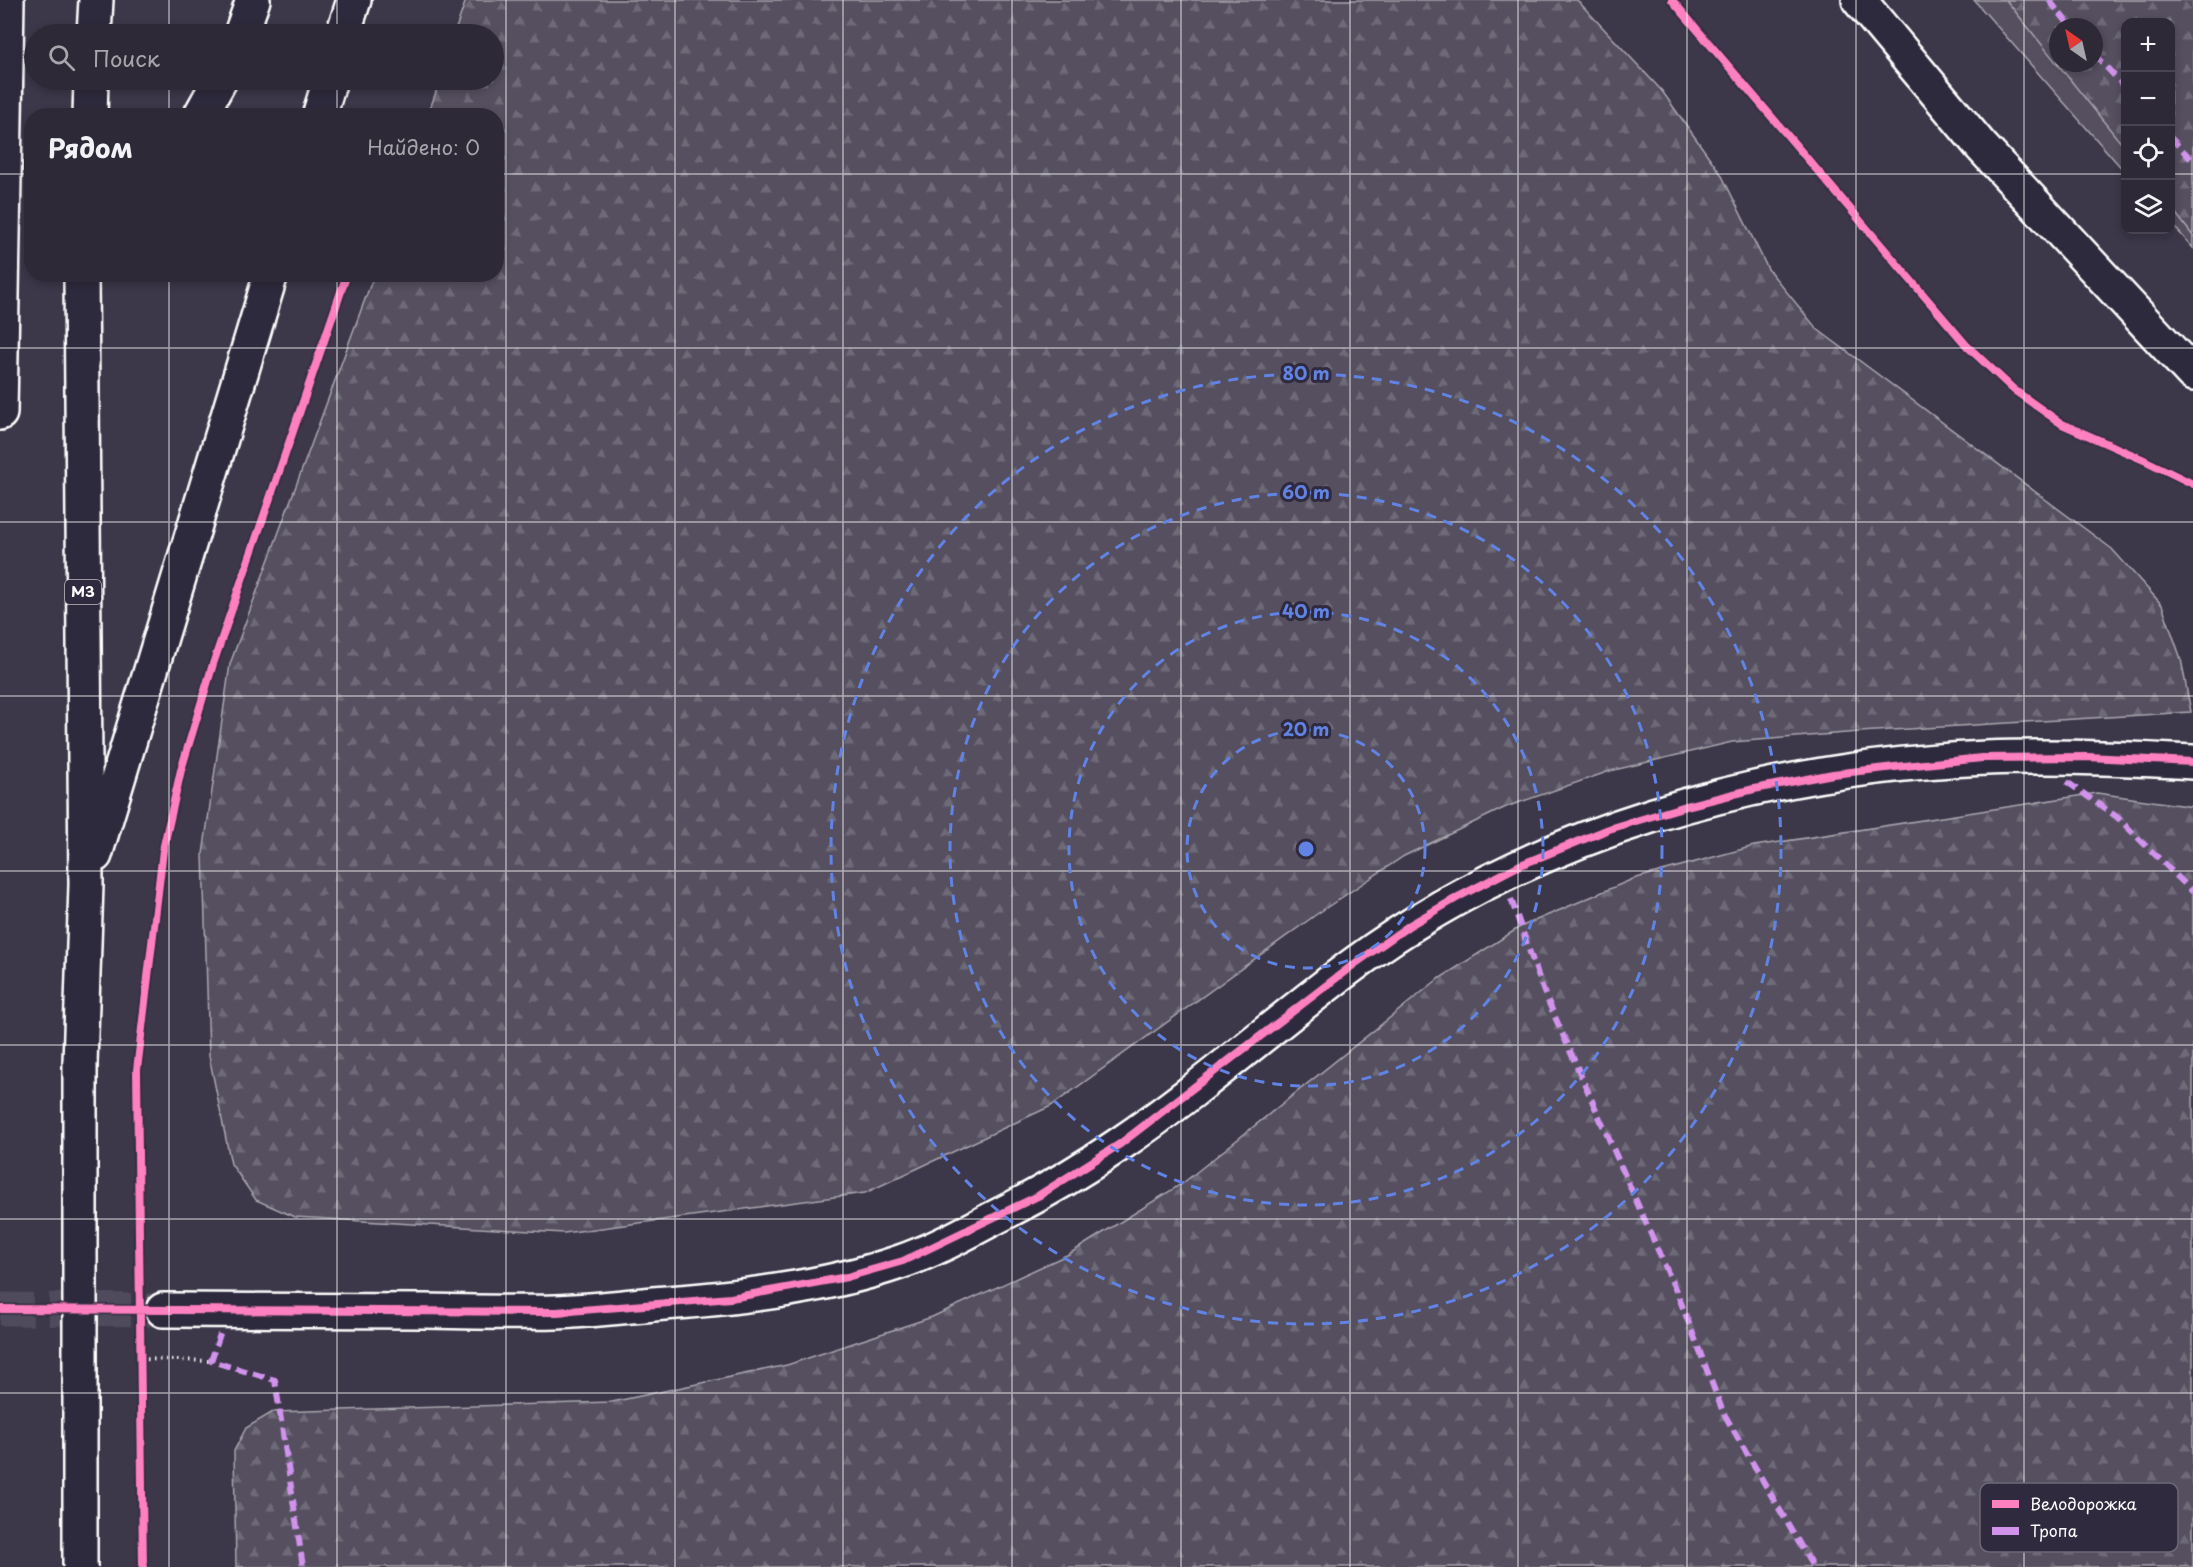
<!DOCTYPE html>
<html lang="ru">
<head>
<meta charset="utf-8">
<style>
  body { margin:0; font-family:"Playpen Sans",sans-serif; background:#35313f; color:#f1f3f6 }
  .controls { position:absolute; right:18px; top:18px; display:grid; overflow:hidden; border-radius:12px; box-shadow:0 3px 9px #0003 }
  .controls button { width:54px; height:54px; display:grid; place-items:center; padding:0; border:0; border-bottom:2px solid #484552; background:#2d2937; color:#f1f3f6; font:30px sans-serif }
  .compass { position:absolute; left:2049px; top:18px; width:54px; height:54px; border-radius:50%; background:#2d2937; box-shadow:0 3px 9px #0003; rotate:326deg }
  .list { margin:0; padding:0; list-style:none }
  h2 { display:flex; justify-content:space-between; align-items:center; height:78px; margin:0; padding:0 24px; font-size:26px }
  h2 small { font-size:20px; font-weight:400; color:#a7a6ad }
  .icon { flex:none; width:33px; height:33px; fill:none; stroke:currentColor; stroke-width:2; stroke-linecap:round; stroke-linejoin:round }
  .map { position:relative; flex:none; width:2193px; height:1567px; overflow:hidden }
  .search { position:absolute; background:#2d2937; box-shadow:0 3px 9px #0003; left:24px; top:24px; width:480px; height:66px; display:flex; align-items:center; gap:15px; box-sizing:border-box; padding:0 21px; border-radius:33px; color:#a7a6ad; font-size:22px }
  .panel { position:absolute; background:#2d2937; box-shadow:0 3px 9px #0003; left:24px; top:108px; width:480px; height:174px; border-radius:24px }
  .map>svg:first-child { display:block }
  .green { fill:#555060; stroke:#aaa8b0; stroke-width:1.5; fill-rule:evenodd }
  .forest { fill:url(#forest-firs); stroke:#aaa8b0; stroke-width:1.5; fill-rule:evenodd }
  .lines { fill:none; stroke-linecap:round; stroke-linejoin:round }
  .minor-tunnel { stroke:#504b5b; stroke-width:33; stroke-dasharray:33 16; stroke-linecap:butt }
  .minor-casing { stroke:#fff; stroke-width:38 }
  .major-casing { stroke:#fff; stroke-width:38 }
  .highway-casing { stroke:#fff; stroke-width:38 }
  .path { stroke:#fff; stroke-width:4; stroke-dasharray:1.5 4.5; stroke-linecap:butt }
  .minor { stroke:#2f2a3d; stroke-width:33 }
  .major { stroke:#2f2a3d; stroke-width:33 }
  .highway { stroke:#2f2a3d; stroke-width:33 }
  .highway-bridge-casing { stroke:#fff; stroke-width:38; stroke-linecap:butt }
  .highway-bridge { stroke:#2f2a3d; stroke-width:33 }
  .quiet { stroke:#d193ec; stroke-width:6; stroke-dasharray:12 6; stroke-linecap:butt }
  .cycleway-casing { stroke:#2f2a3d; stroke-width:11 }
  .cycleway { stroke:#ff80c0; stroke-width:8 }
  .grid { fill:none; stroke:#fff; stroke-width:1.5; stroke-opacity:0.55 }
  .ring { fill:none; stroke:#6183e4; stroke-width:3; stroke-dasharray:10 8 }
  .labels { text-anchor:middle; stroke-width:6; stroke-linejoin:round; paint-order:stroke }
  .shield { fill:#2f2a3d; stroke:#c1bfc5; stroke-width:1.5 }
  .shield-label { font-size:15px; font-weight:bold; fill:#fff }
  .key { fill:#2f2a3d; stroke:#6d6a77; stroke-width:1.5 }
  .key-label { font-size:16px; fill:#fff }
  .centre { fill:#6183e4; stroke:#2f2a3d; stroke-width:3 }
  .ring-label { font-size:18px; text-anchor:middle; font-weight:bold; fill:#6183e4; stroke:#2f2a3d; stroke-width:6; stroke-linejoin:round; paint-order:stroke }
</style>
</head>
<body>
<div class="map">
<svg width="2193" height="1567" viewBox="0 0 2193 1567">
  <defs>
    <pattern id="forest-firs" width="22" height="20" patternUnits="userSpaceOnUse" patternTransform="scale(1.5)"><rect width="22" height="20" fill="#555060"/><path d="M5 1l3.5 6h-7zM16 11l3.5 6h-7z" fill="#6e6a78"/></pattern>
  </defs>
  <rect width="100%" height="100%" fill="#3c3749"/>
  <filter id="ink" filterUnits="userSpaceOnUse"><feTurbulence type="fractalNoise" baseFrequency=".0167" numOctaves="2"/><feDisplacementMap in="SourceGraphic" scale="12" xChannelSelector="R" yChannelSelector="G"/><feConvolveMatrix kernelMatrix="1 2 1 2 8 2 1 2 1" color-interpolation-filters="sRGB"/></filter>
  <g filter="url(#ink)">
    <path class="green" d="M1974 0H2193V248L2171 223 2170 22H2126L2125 172ZM2058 27H2094V63H2058Z"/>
    <path class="forest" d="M466 0H1577L1662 91 1721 174 1768 269 1817 329 2112 549 2162 605 2181 659 2191 712 1859 732 1732 742 1610 771 1506 807 1404 856 1317 914 1051 1106 865 1193 564 1233 295 1217 256 1200 231 1164 209 1056 203 854 230 664 374 275 496 274V116L428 115 440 80H494V34H454Z
      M2006 0H2193V236L2171 207 2170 22H2126L2125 148ZM2058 27H2094V63H2058Z
      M2097 793 2193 807V1567H236L234 1451 246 1428 273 1412 612 1402 787 1365 932 1317 1069 1254 1183 1183 1437 980 1520 927 1633 879 1754 846Z"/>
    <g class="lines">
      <path class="minor-tunnel" d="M0 1309 163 1310"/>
      <g class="minor-casing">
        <path id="minor" d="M241 34 253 0
          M200 116 220 80
          M163 1310C250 1311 337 1311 425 1311 468 1312 512 1313 555 1312 588 1311 621 1307 653 1304 735 1298 821 1289 900 1262 930 1252 960 1236 988 1221 1034 1198 1078 1173 1120 1144 1201 1089 1275 1023 1353 965 1534 831 1763 768 1986 758 2055 755 2124 758 2193 762"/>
      </g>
      <g class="major-casing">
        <path id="major" d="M1859 0 1981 146 2193 374"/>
      </g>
      <g class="highway-casing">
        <path id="highway" d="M94 34 96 0
          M343 34 354 0
          M90 116 91 80
          M319 116 330 80
          M0 413 7 0
          M95 855 271 274
          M80 1063 86 885 81 274"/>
      </g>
      <path class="path" d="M141 1359 211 1361"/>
      <use href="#minor" class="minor"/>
      <use href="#major" class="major"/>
      <use href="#highway" class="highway"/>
      <g class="highway-bridge-casing">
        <path id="highway-bridge" d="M80 1567V1063"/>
      </g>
      <use href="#highway-bridge" class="highway-bridge"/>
      <path class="quiet" d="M2049 0 2071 27
        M2094 54 2126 88
        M2170 137 2193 161
        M2067 782 2117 817 2193 892
        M1511 899 1544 992 1680 1300 1723 1412 1813 1567
        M220 1334 211 1361 275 1380 303 1567"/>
      <g class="cycleway-casing">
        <path id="cycleway" d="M1672 0 1967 346 2014 390 2062 424 2144 460 2193 484
          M0 1309 557 1312 731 1298 847 1277 903 1261 1038 1196 1120 1144 1353 965 1410 925 1460 896 1518 866 1609 829 1686 806 1754 789 1833 774 1895 767 1982 758 2087 757 2193 762
          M143 1567 137 1070 163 850 181 770 213 664 347 274"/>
      </g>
      <use href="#cycleway" class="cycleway"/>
    </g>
  </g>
  <path class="grid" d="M169 0V34M337 0V34M506 0V1567M675 0V1567M843 0V1567M1012 0V1567M1181 0V1567M1350 0V1567M1518 0V1567M1687 0V1567M1856 0V1567M2024 0V1567M169 80V116M337 80V116M0 174H32M496 174H2126M2170 174H2193M169 274V1567M337 274V1567M0 348H2193M0 522H2193M0 696H2193M0 871H2193M0 1045H2193M0 1219H2193M0 1393H2193"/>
  <g class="ring">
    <circle cx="1306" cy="849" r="119"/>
    <circle cx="1306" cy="849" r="237"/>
    <circle cx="1306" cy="849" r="356"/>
    <circle cx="1306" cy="849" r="475"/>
  </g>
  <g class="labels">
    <rect class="shield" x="65" y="580" width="36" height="24" rx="4.5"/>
    <g class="shield-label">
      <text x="83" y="597">М3</text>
    </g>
  </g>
  <rect x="1980" y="1483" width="198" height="69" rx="9" class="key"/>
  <rect x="1992" y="1500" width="27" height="8" fill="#ff80c0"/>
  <rect x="1992" y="1527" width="27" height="8" fill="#d193ec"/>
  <g class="key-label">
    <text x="2030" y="1510">Велодорожка</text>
    <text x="2030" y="1537">Тропа</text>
  </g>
  <circle cx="1306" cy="849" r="9" class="centre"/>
  <g class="ring-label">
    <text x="1306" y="380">80 m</text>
    <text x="1306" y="499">60 m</text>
    <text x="1306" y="618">40 m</text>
    <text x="1306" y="736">20 m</text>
  </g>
</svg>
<div class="controls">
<button>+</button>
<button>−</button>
<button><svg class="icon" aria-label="locate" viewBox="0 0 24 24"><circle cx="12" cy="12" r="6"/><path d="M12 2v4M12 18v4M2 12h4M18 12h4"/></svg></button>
<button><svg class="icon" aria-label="layers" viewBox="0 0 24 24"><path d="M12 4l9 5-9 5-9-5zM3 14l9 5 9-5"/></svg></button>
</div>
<svg class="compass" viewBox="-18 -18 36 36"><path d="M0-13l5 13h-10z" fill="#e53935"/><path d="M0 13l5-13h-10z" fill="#a7a6ad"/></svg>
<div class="search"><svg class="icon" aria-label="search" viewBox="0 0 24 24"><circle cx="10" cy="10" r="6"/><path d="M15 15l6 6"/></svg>Поиск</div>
<section class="panel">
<h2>Рядом<small>Найдено: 0</small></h2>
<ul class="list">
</ul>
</section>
</div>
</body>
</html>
